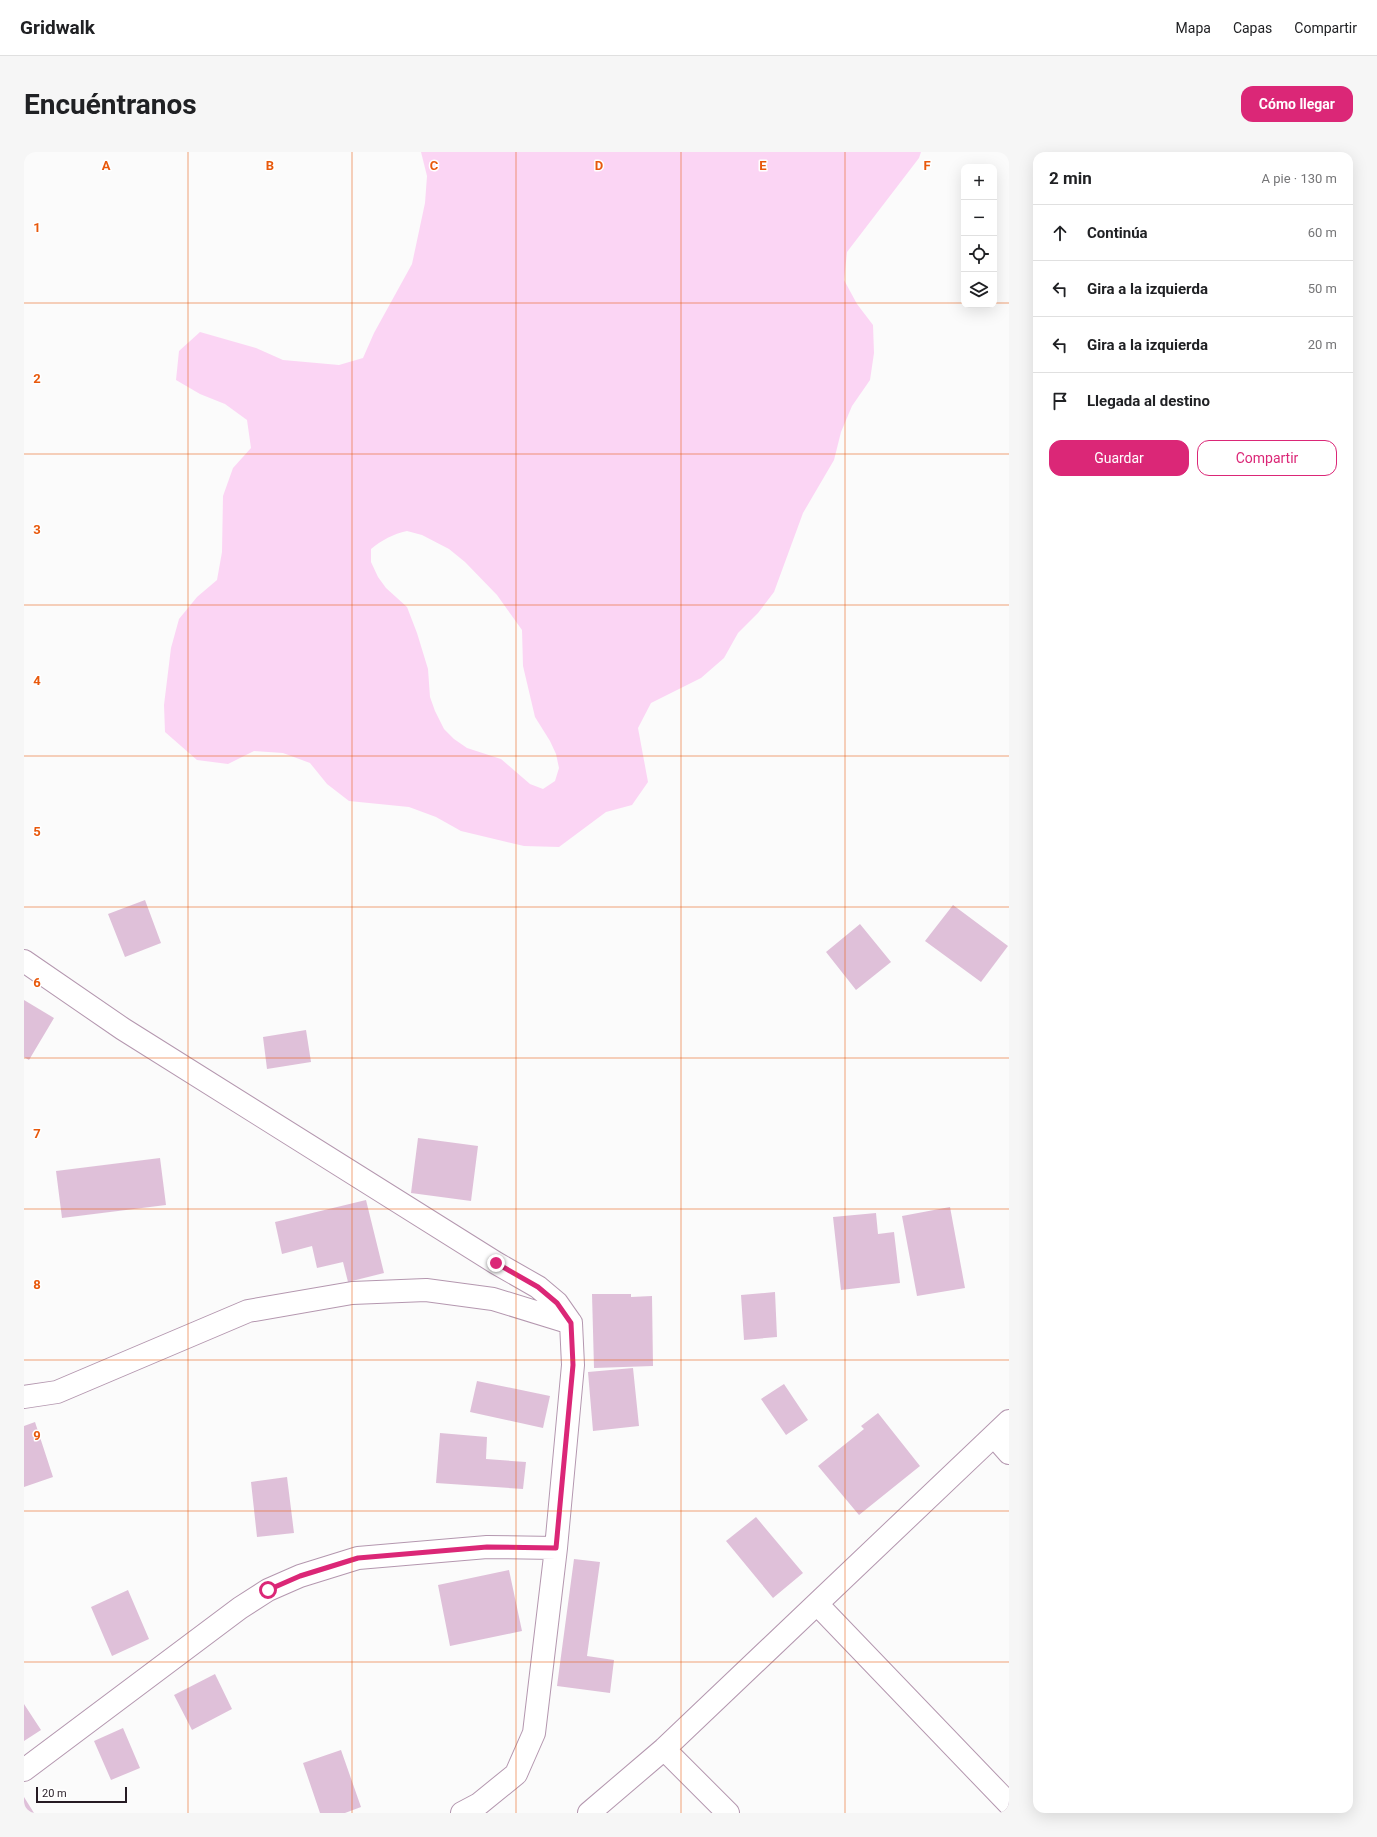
<!DOCTYPE html>
<html lang="es">
<head>
<meta charset="utf-8">
<style>
  body { margin:0; font-family:Roboto,sans-serif; background:#f6f6f6; color:#202124 }
  .controls { position:absolute; right:12px; top:12px; display:grid; overflow:hidden; border-radius:8px; box-shadow:0 4px 16px #0002 }
  .controls button { width:36px; height:36px; display:grid; place-items:center; padding:0; border:0; border-bottom:1px solid #e0e0e0; background:#fff; color:#202124; font:20px sans-serif }
  .scale { position:absolute; left:12px; bottom:10px; width:91px; box-sizing:border-box; padding-left:4px; border:2px solid #261b24; border-top:0; font-size:11px; line-height:14px; white-space:nowrap; color:#261b24; -webkit-text-stroke:3px #fff; paint-order:stroke }
  .stop { position:absolute; width:12px; height:12px; margin:-9px; border:3px solid #db2777; border-radius:50%; background:#fff }
  .stop.end { background:#db2777; border-color:#fff; box-shadow:0 1px 4px #0008 }
  .list { margin:0; padding:0; list-style:none }
  h2 { display:flex; justify-content:space-between; align-items:center; height:52px; margin:0; padding:0 16px; font-size:17px }
  h2 small { font-size:13px; font-weight:400; color:#757577 }
  .list li { display:grid; grid-template-columns:26px 1fr auto; gap:12px; align-items:center; box-sizing:border-box; height:56px; padding:0 16px; border-top:1px solid #e0e0e0 }
  .list b { display:block; font-size:15px; white-space:nowrap }
  .list em { font-size:13px; font-style:normal; color:#757577 }
  .actions { display:flex; gap:8px; padding:12px 16px }
  .actions a { flex:1; padding:9px 0; border:1px solid #db2777; border-radius:12px; text-align:center; font-size:14px; color:#db2777 }
  .actions .main { background:#db2777; color:#fff }
  .icon { flex:none; width:22px; height:22px; fill:none; stroke:currentColor; stroke-width:2; stroke-linecap:round; stroke-linejoin:round }
  .map { position:relative; flex:none; width:985px; height:1661px; overflow:hidden; border-radius:12px }
  header { display:flex; align-items:center; gap:24px; box-sizing:border-box; height:56px; padding:0 20px; background:#fff; border-bottom:1px solid #e0e0e0 }
  header strong { font-size:19px }
  nav { display:flex; gap:22px; margin-inline-start:auto; font-size:14px }
  .intro { display:flex; align-items:center; justify-content:space-between; box-sizing:border-box; height:96px; padding:0 24px }
  h1 { margin:0; font-size:28px }
  .button { padding:10px 18px; border-radius:12px; background:#db2777; color:#fff; font-size:14px; font-weight:700 }
  main { display:flex; gap:24px; padding:0 24px }
  aside { flex:1; background:#fff; border-radius:12px; box-shadow:0 4px 16px #0002 }
  .map>svg:first-child { display:block }
  .green { fill:#fbd5f4; fill-rule:evenodd }
  .building { fill:#dfc0d9 }
  .lines { fill:none; stroke-linecap:round; stroke-linejoin:round }
  .street-casing { stroke:#b497af; stroke-width:24 }
  .street { stroke:#fff; stroke-width:22 }
  .route { stroke:#db2777; stroke-width:5 }
  .grid { fill:none; stroke:#e8590c; stroke-width:1; stroke-opacity:0.55 }
  .grid-label { font-size:13px; text-anchor:middle; font-weight:bold; fill:#e8590c; stroke:#fff; stroke-width:3; stroke-linejoin:round; paint-order:stroke }
</style>
</head>
<body>
<header>
<strong>Gridwalk</strong>
<nav><a>Mapa</a><a>Capas</a><a>Compartir</a></nav>
</header>
<div class="intro"><h1>Encuéntranos</h1><a class="button">Cómo llegar</a></div>
<main>
<div class="map">
<svg width="985" height="1661" viewBox="0 0 985 1661">
  <rect width="100%" height="100%" fill="#fbfbfb"/>
  <path class="green" d="M397 0H897L895 6 823 100 820 128 833 152 849 173 850 201 846 228 828 254 817 280 810 308 779 361 750 440 734 461 714 481 700 506 677 526 627 551 614 576 624 630 608 653 582 660 535 695 500 694 437 679 412 665 385 655 325 649 303 632 286 611 259 601 230 599 204 612 173 608 141 580 140 553 147 496 155 467 173 445 193 428 198 400 199 344 209 316 227 296 223 268 201 252 176 242 152 228 155 199 176 180 232 196 259 208 315 213 339 206 350 181 388 112 401 51 403 24ZM383 379 398 383 425 397 441 410 473 443 498 478 499 514 511 565 526 589 532 602 535 616 531 629 519 637 506 632 477 607 443 596 430 587 420 577 411 559 406 545 404 517 393 481 383 455 362 436 354 425 347 410V397C358 388 369 382 383 379Z"/>
  <path class="building" d="M121 748 137 791 101 805 84 762Z
    M929 753 984 794 957 830 901 789Z
    M836 772 867 810 832 838 802 800Z
    M0 848 30 866 5 908 0 905Z
    M282 878 287 910 243 917 239 885Z
    M394 986 454 994 447 1049 387 1041Z
    M136 1006 142 1053 38 1066 32 1019Z
    M342 1048 360 1121 324 1130 319 1110 293 1116 288 1094 258 1102 251 1070Z
    M926 1055 941 1136 893 1144 878 1064Z
    M852 1061 854 1082 870 1080 876 1131 817 1138 809 1065Z
    M751 1140 753 1185 720 1188 717 1143Z
    M568 1142H607V1145L628 1144 629 1214 570 1216Z
    M609 1216 615 1274 569 1279 564 1220Z
    M453 1229 526 1244 519 1276 446 1260Z
    M760 1232 784 1268 762 1283 737 1247Z
    M854 1261 896 1314 835 1363 794 1314 840 1277 837 1274Z
    M11 1270 29 1325 0 1335V1274Z
    M416 1281 463 1285 462 1307 502 1310 499 1337 412 1331Z
    M263 1325 270 1381 233 1385 227 1330Z
    M732 1365 779 1421 749 1446 702 1389Z
    M550 1407 576 1410 563 1504 590 1508 586 1541 533 1534Z
    M485 1418 498 1479 426 1494 414 1433Z
    M104 1438 125 1487 88 1504 67 1455Z
    M191 1522 208 1557 168 1578 150 1543Z
    M0 1552 17 1578 0 1589Z
    M99 1576 116 1616 87 1628 70 1589Z
    M317 1598 337 1655 321 1661H296L279 1611Z
    M0 1645 10 1661H0Z"/>
  <g class="lines">
    <g class="street-casing">
      <path id="street" d="M0 809 99 877 472 1111 514 1135 533 1151 547 1171
        M0 1245 33 1240 224 1159 328 1141 402 1138 469 1147 547 1171 549 1213 532 1396 510 1581 492 1622 455 1652 438 1661
        M970 1284 985 1301
        M793 1452 985 1652
        M640 1597 704 1661
        M0 1618 216 1456 244 1438 276 1424 334 1406 463 1395 532 1396
        M565 1661 640 1597 985 1269"/>
    </g>
    <use href="#street" class="street"/>
  </g>
  <g class="lines">
    <path class="route" d="M244 1438 276 1424 334 1406 463 1395 532 1396 549 1213 547 1171 533 1151 514 1135 472 1111"/>
  </g>
  <path class="grid" d="M164 0V1661M328 0V1661M492 0V1661M657 0V1661M821 0V1661M0 151H940M970 151H985M0 302H985M0 453H985M0 604H985M0 755H985M0 906H985M0 1057H985M0 1208H985M0 1359H985M0 1510H985"/>
  <g class="grid-label">
    <text x="82" y="18">A</text>
    <text x="246" y="18">B</text>
    <text x="410" y="18">C</text>
    <text x="575" y="18">D</text>
    <text x="739" y="18">E</text>
    <text x="903" y="18">F</text>
    <text x="13" y="80">1</text>
    <text x="13" y="231">2</text>
    <text x="13" y="382">3</text>
    <text x="13" y="533">4</text>
    <text x="13" y="684">5</text>
    <text x="13" y="835">6</text>
    <text x="13" y="986">7</text>
    <text x="13" y="1137">8</text>
    <text x="13" y="1288">9</text>
  </g>
</svg>
<div class="controls">
<button>+</button>
<button>−</button>
<button><svg class="icon" aria-label="locate" viewBox="0 0 24 24"><circle cx="12" cy="12" r="6"/><path d="M12 2v4M12 18v4M2 12h4M18 12h4"/></svg></button>
<button><svg class="icon" aria-label="layers" viewBox="0 0 24 24"><path d="M12 4l9 5-9 5-9-5zM3 14l9 5 9-5"/></svg></button>
</div>
<div class="scale">20 m</div>
<div class="stop" style="left:244px;top:1438px"></div>
<div class="stop end" style="left:472px;top:1111px"></div>
</div>
<aside>
<h2>2 min<small>A pie · 130 m</small></h2>
<ul class="list">
<li><svg class="icon" aria-label="ahead" viewBox="0 0 24 24"><path d="M12 20V5M6 11l6-6 6 6"/></svg><div><b>Continúa</b></div><em>60 m</em></li>
<li><svg class="icon" aria-label="left" viewBox="0 0 24 24"><path d="M17 20v-9H6M10 6l-5 5 5 5"/></svg><div><b>Gira a la izquierda</b></div><em>50 m</em></li>
<li><svg class="icon" aria-label="left" viewBox="0 0 24 24"><path d="M17 20v-9H6M10 6l-5 5 5 5"/></svg><div><b>Gira a la izquierda</b></div><em>20 m</em></li>
<li><svg class="icon" aria-label="arrive" viewBox="0 0 24 24"><path d="M6 21V4h12l-3 4 3 4H6"/></svg><div><b>Llegada al destino</b></div></li>
</ul>
<div class="actions"><a class="main">Guardar</a><a>Compartir</a></div>
</aside>
</main>
</body>
</html>
